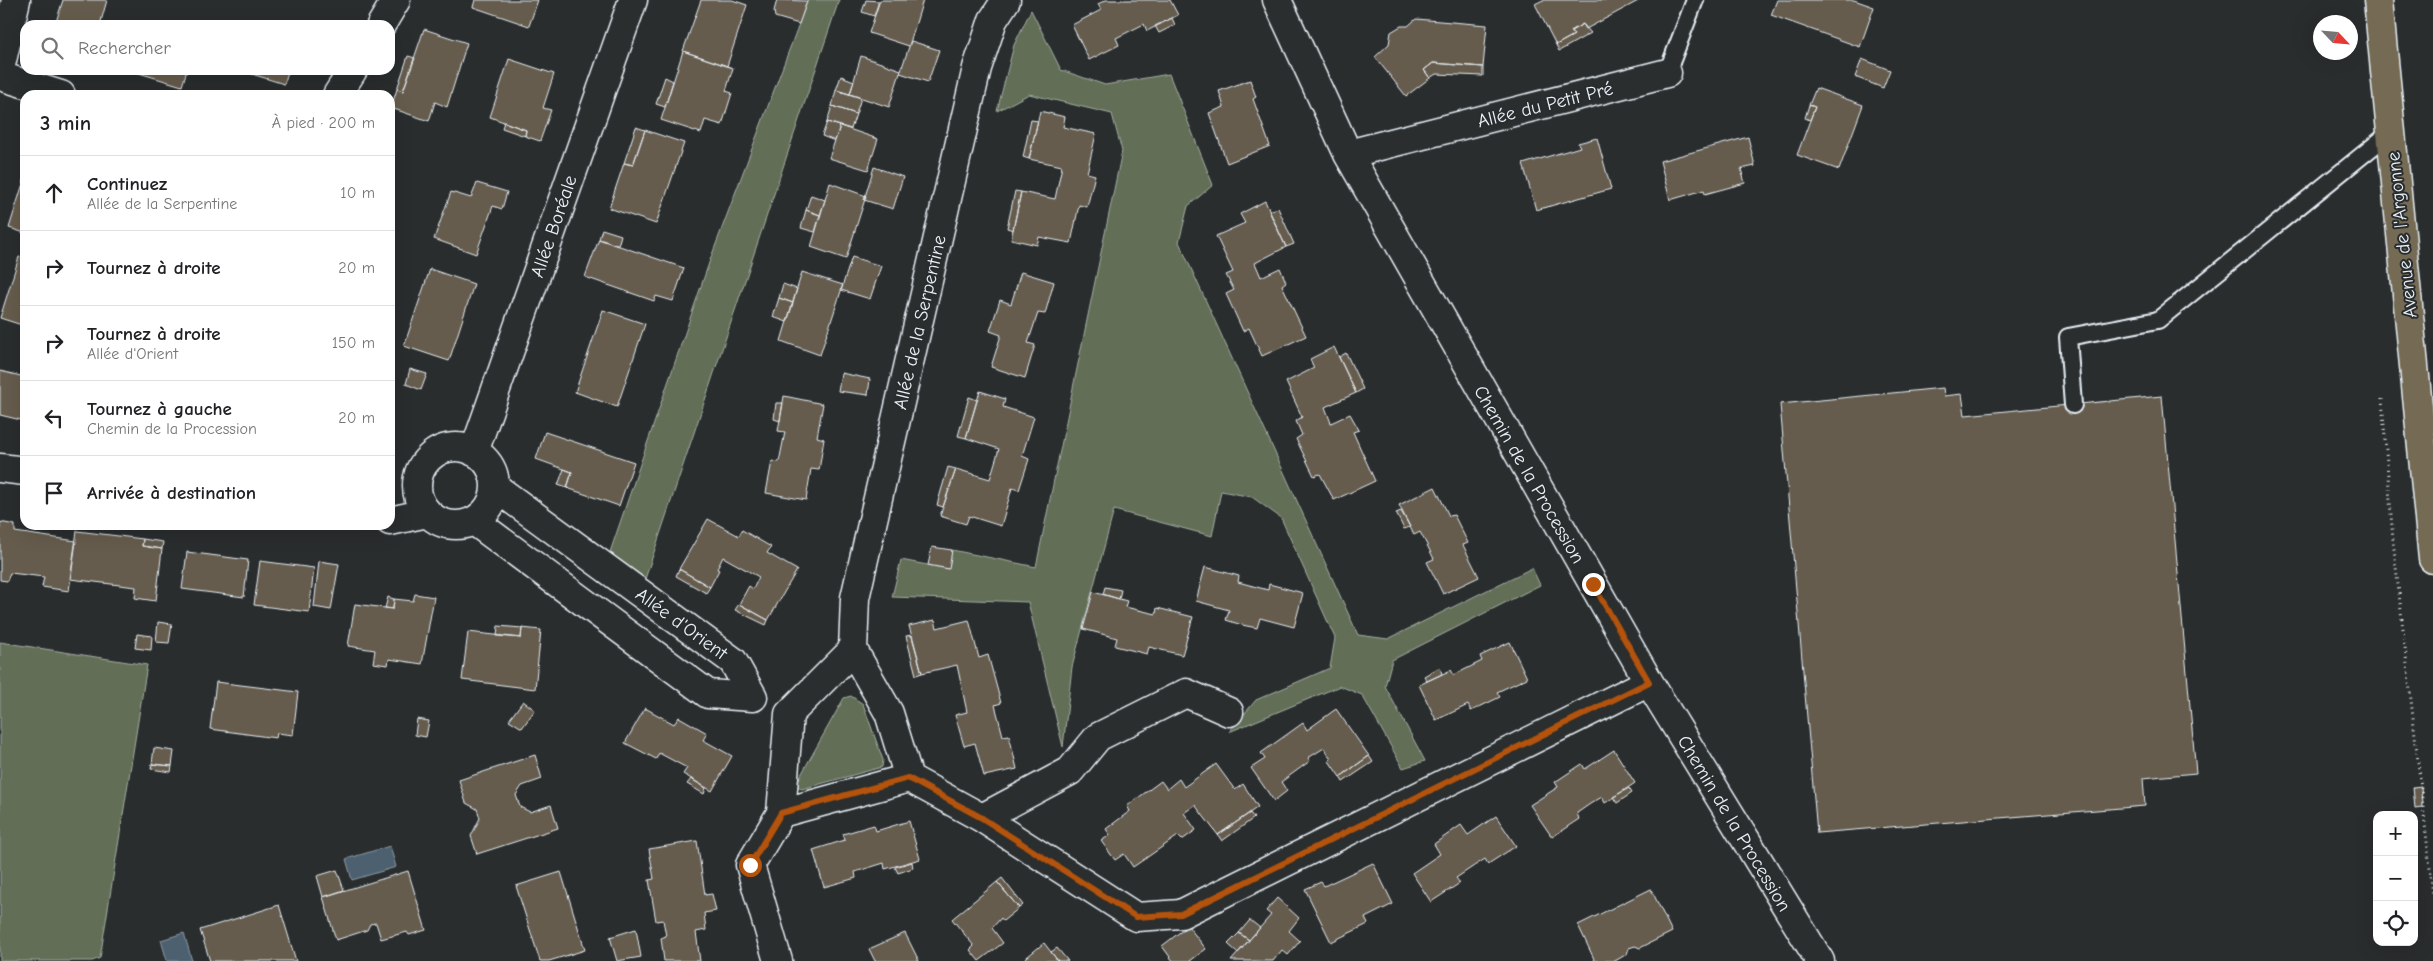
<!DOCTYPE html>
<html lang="fr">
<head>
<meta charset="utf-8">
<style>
  body { margin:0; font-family:"Comic Neue",sans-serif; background:#f2f2f2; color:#202124 }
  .controls { position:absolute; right:15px; bottom:15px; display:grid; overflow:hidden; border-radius:10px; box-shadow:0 5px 20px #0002 }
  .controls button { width:45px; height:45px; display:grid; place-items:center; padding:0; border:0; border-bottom:1px solid #e0e0e0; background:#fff; color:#202124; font:25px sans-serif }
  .compass { position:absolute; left:2313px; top:15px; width:45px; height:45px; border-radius:50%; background:#fff; box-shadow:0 5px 20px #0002; rotate:116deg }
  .stop { position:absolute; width:15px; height:15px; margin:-11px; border:4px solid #b45309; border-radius:50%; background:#fff }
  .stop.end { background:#b45309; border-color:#fff; box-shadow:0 1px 5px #0008 }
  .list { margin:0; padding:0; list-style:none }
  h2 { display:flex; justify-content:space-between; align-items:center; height:65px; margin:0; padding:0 20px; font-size:21px }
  h2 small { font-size:16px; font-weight:400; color:#757577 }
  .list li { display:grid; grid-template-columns:32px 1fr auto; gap:15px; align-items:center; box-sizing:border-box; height:75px; padding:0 20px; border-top:1px solid #e0e0e0 }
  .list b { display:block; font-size:19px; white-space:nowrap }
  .list p { margin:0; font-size:16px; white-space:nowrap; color:#757577 }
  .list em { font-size:16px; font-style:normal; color:#757577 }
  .icon { flex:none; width:28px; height:28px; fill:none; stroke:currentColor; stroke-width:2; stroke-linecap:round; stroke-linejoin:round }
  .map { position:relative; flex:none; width:2433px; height:961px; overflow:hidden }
  .search { position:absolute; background:#fff; box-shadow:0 5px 20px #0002; left:20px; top:20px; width:375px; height:55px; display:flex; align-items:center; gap:12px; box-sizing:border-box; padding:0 18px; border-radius:15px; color:#757577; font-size:19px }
  .panel { position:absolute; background:#fff; box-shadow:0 5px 20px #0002; left:20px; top:90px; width:375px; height:440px; border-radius:15px }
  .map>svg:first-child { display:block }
  .green { fill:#626e56; stroke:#a5b0a7 }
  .water { fill:#4d6170; stroke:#8b9ba6 }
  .building { fill:#665c4d; stroke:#e8f1f8 }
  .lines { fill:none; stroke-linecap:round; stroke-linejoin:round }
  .lane-casing { stroke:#e8f1f8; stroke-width:20 }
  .street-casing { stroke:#e8f1f8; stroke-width:31 }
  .primary-casing { stroke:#e8f1f8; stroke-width:31 }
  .path { stroke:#e8f1f8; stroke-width:3; stroke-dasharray:1 4; stroke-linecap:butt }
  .lane { stroke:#2a2d2e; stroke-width:16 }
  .street { stroke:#2a2d2e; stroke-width:28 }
  .primary { stroke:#746b52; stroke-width:28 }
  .route { stroke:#b45309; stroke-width:6 }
  .labels { text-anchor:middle; stroke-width:4; stroke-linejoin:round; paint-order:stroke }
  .street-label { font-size:19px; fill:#e8f1f8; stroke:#2a2d2e }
</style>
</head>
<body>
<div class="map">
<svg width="2433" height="961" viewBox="0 0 2433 961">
  <rect width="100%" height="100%" fill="#2a2d2e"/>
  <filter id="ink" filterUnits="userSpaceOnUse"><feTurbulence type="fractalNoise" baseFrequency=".02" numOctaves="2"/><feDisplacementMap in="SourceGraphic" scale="10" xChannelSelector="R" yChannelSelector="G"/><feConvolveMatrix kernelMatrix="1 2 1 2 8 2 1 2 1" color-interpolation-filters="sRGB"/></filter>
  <g filter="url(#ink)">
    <path class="green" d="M808 0H839L644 582 608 558 710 260Z
      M1031 10 1061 70 1105 85 1169 74 1213 185 1188 206 1179 242 1358 635 1388 639 1532 568 1540 585 1392 660 1385 686 1425 761 1403 768 1362 695 1340 686 1229 732 1256 700 1330 668 1335 638 1281 518 1252 497 1221 491 1212 536 1114 510 1072 667 1063 747 1028 602 892 597 901 560 948 569 952 550 1036 567 1122 151 1112 114 1029 94 997 111 1014 45Z
      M0 642 147 665 100 958 92 961H0Z
      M851 696 863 704 883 760 882 767 802 789 798 788 797 782 844 698Z"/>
    <path class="water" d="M390 846 396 867 352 880 346 859Z
      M184 933 192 961H167L161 940Z"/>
    <path class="building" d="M63 0H107L100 25H55Z
      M475 0H538L529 26 473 7Z
      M701 0H732L747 5 727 66 683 51Z
      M777 0 807 1 799 24 775 17 774 11Z
      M866 0 879 1 874 16 862 12Z
      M880 0H923L909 46 869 33Z
      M1106 0H1170L1178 15 1147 31 1144 24 1116 38 1119 45 1089 60 1072 25 1101 10 1098 4Z
      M1543 0H1640L1586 29 1583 24 1571 31 1574 35 1556 45 1535 4Z
      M1777 0H1854L1874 7 1860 47 1771 15Z
      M1172 18 1175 25 1159 33 1155 26Z
      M1416 19 1487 25 1483 67 1433 63 1424 70 1430 78 1406 96 1375 57 1389 44 1391 32 1401 26H1408Z
      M1583 24 1591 33 1559 51 1556 45 1574 35 1571 31Z
      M424 29 467 43 447 107 435 102 429 121 391 108 397 89 403 91Z
      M911 41 939 50 928 82 900 73Z
      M683 51 733 68 726 91 732 93 722 125 705 120 701 133 661 120Z
      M408 56 415 58 403 91 397 89Z
      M861 56 901 70 889 107 850 94Z
      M509 59 554 74 543 108 551 110 540 141 525 136 526 130 490 117Z
      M1862 59 1890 70 1883 88 1855 77Z
      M1433 63 1483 67V76L1436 74 1430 78 1424 70Z
      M129 70H187L182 86Z
      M239 70H289L284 84Z
      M841 76 854 81 850 94 836 90Z
      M665 77 673 81 665 107 656 104Z
      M1250 80 1256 97 1253 99 1270 146 1227 163 1209 113 1224 107 1219 91Z
      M1816 88 1863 105 1839 170 1797 155 1815 107 1809 105Z
      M836 90 861 98 856 114 832 106Z
      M1809 105 1815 107 1810 120 1805 118Z
      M832 106 856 114 851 129 827 122Z
      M1040 111 1065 117 1063 127 1096 134 1087 173 1095 175 1087 207 1079 205 1071 243 1039 237 1037 245 1011 239 1021 192 1055 199 1062 166 1029 159Z
      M1031 120 1038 121 1029 159 1023 157Z
      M504 122 526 130 525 136 502 128Z
      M827 122 840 126 835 141 822 136Z
      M840 126 878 139 868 170 829 158Z
      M636 127 645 130 633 165 624 163Z
      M645 130 684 143 656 224 609 208 624 163 633 165Z
      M1748 137 1755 166 1741 169 1745 183 1705 194 1704 190 1670 200 1660 161Z
      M1597 138 1611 189 1536 210 1523 164 1580 147 1578 143Z
      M874 167 903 177 893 209 864 200Z
      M25 177V233L9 228Z
      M477 183 507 192 502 209 493 206 476 254 434 239 451 192 471 198Z
      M830 183 866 196 846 259 811 247Z
      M1015 191 1021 192 1013 230 1007 228Z
      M811 195 825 200 820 215 806 210Z
      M1265 201 1286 247 1255 263 1261 277 1280 268 1286 282 1282 285 1306 336 1262 356 1249 328 1243 331 1226 294 1234 290 1226 275 1233 272 1216 236 1245 223 1240 214Z
      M1278 208 1294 244 1286 247 1269 211Z
      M806 210 820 215 815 232 801 228Z
      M602 229 621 235 618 246 599 239Z
      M599 239 684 268 673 301 656 296 654 301 585 277Z
      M19 257 25 258V326L0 318Z
      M852 257 881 266 870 299 841 290Z
      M430 269 474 284 449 361 404 346Z
      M802 272 843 285 820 355 781 341Z
      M1021 272 1054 282 1045 314 1038 313 1028 343 1035 345 1025 378 991 367 1001 335 990 331 1000 300 1011 304Z
      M783 284 797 289 793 303 779 298Z
      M779 298 793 303 787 322 773 317Z
      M603 310 645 324 617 407 575 392Z
      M1334 347 1356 393 1325 407 1331 423 1350 414 1359 430 1353 432 1375 481 1334 500 1320 474 1314 476 1296 439 1302 435 1296 421 1302 417 1286 382 1314 368 1310 359Z
      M1346 353 1363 389 1356 393 1339 357Z
      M410 369 427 374 421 390 406 384Z
      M0 371 25 377V421L0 415Z
      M841 373 870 379 868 395 838 391Z
      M1943 388 1944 396 1962 394 1965 415 2162 396 2196 773 2143 778 2145 806 1817 833 1780 404Z
      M980 391 1005 399 1003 407 1034 417 1022 456 1029 459 1019 490 1012 488 1001 526 969 516 966 524 940 516 956 469 990 479 999 449 966 438Z
      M784 396 823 404 817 437 824 439 819 470 811 469 806 500 766 493 772 461 779 462 785 432 778 431Z
      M969 397 977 400 966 438 958 436Z
      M776 403H783L780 421 774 419Z
      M545 432 634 462 619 506 567 488 572 472 536 459Z
      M948 467 956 469 943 507 937 505Z
      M564 469 572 472 567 488 558 485Z
      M1435 487 1449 516 1454 515 1468 543 1463 545 1479 577 1443 594 1427 562 1434 559 1427 545 1420 532 1414 535 1399 505Z
      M1401 511 1410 527 1404 529 1396 513Z
      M708 519 739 536 742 530 771 547 767 553 797 570 768 620 739 604 749 586 753 589 759 577 723 557 717 569 719 570 710 587 679 569Z
      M0 522 15 525V532L76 541 69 591 42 587 44 577 10 573 7 581 0 580Z
      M77 531 143 539 142 546 162 549 156 601 135 598 136 587 70 579Z
      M143 539 163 542 162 549 142 546Z
      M932 547 952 550 949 569 928 565Z
      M187 552 248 560 244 597 182 589Z
      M260 561 314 568 309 612 254 605Z
      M319 561 339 564 331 610 314 607Z
      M1205 567 1239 576 1238 582 1268 590 1269 584 1303 593 1294 627 1260 618 1257 628 1242 625 1226 620 1229 610 1196 601Z
      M679 569 710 587 706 593 676 576Z
      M1105 587 1121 590 1119 599 1103 594Z
      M1093 592 1127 601 1125 607 1156 614 1157 608 1193 617 1182 655 1149 647 1147 654 1115 646 1117 638 1083 629Z
      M415 594 434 597 422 664 389 659 388 665 373 663 375 650 348 646 355 604 393 609 394 599 413 601Z
      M388 597 394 599 393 609 385 608Z
      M739 604 768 620 766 625 735 610Z
      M935 620 937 628 969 620 979 658 988 655 1001 703 995 705 1003 736 1009 735 1017 769 984 776 975 743 964 746 955 715 967 712 957 665 922 673 909 626Z
      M158 622 172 624 169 643 156 642Z
      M498 626 522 628 521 638 497 636Z
      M522 628 541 630 535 689 462 680 468 632 521 638Z
      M137 634 152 636 151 650 135 648Z
      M912 635 922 673 916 675 906 636Z
      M1510 642 1527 678 1497 692 1500 697 1471 711 1468 705 1436 720 1419 685 1451 670 1454 675 1482 661 1480 656Z
      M1440 667 1442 674 1427 681 1424 676Z
      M216 682 298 692 293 735 277 733 276 738 210 729Z
      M523 701 535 710 522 728 509 720Z
      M645 708 674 724 679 717 707 733 703 740 732 756 712 791 683 774 687 768 659 753 656 759 625 743Z
      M1336 709 1369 756 1340 777 1329 761 1331 759 1324 748 1308 758 1310 761 1281 782 1287 791 1274 801 1251 768 1265 759 1261 753 1303 723 1307 730Z
      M417 719 429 721 426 737 415 735Z
      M154 748 174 751 172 766 152 764Z
      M1614 750 1635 783 1605 803 1602 797 1590 804 1577 813 1579 819 1552 837 1530 805 1558 787 1555 782 1582 764 1585 769Z
      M535 755 542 779 522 786 516 795 520 807 530 812 551 805 558 828 477 854 471 836 480 818 477 809 466 803 459 780Z
      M1369 756 1373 762 1343 782 1340 777Z
      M152 764 172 766 171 772 151 769Z
      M1216 764 1235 790 1243 784 1258 807 1218 835 1195 805 1184 813 1196 830 1182 840 1178 836 1133 867 1124 854 1115 860 1101 841 1110 835 1106 829 1130 811 1127 806 1161 781 1167 789 1179 779 1184 787Z
      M691 779 706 788 704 794 687 784Z
      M2421 786 2422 807 2415 808 2413 787Z
      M1629 788 1632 793 1617 803 1613 797Z
      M1250 813 1254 818 1222 841 1218 835Z
      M1496 816 1516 846 1488 864 1485 859 1471 868 1456 878 1460 883 1431 902 1412 873 1440 854 1434 844 1461 825 1468 835Z
      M909 821 920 859 885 869 884 863 855 872 856 878 824 887 813 850 845 840 843 834 874 825 876 831Z
      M697 841 705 895 712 894 716 911 704 913 706 930 696 932 700 961H664L661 938 666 936 663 920 656 921 649 880 654 879 649 849Z
      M912 862 913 868 898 873 895 867Z
      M1373 863 1393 904 1365 918 1368 924 1331 942 1305 889 1321 882 1324 886Z
      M337 870 344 890 323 897 317 876Z
      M408 871 426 930 409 935 407 932 381 939 376 923 370 924 367 930 336 940 323 897Z
      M561 872 585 950 549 961H540L516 886Z
      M1002 878 1023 905 1019 908 997 882Z
      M997 882 1019 908 1003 921 1001 918 992 928 1003 943 979 961 970 950 974 946 952 919Z
      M1651 889 1672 932 1640 948 1635 946 1629 948 1627 954 1615 961H1595L1578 925Z
      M1277 898 1299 918 1289 931 1300 941 1288 955 1282 950 1273 961H1231L1271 915 1266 911Z
      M279 905 296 961H210L200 930Z
      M1250 920 1260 928 1249 940 1239 933Z
      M1188 926 1206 949 1190 961H1173L1162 946Z
      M636 929 641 957 617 961 610 937Z
      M905 933 919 961H875L869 949Z
      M1239 933 1249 940 1238 953 1228 944Z
      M1044 943 1058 961H1022Z
      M1057 948 1068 961H1058L1051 952Z"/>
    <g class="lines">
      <g class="lane-casing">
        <path id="lane" d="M1667 73 1695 0
          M2073 405 2068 337 2158 320 2391 132"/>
      </g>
      <g class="street-casing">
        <path id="street" d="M1277 0 1348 154 1649 682 1820 961
          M381 25 396 0
          M0 69 16 0
          M0 76 61 95
          M337 95 353 70
          M1348 154 1667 73
          M417 486a39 39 0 1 1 78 0a39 39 0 1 1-78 0Z
          M474 452 633 0
          M0 468 25 471
          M390 521 427 513
          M474 521 708 694 753 697 733 661 495 487
          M853 650 855 598 977 68 993 20 1006 0
          M853 650 889 713 909 778 781 813 789 714Z
          M909 778 982 818 1136 917 1181 914 1649 682
          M982 818 1070 771 1098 737 1186 693 1229 712
          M778 961 750 865 781 813"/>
      </g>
      <g class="primary-casing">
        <path id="primary" d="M2378 0 2433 559"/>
      </g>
      <path class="path" d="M2382 399 2393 540 2433 895"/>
      <use href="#lane" class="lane"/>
      <use href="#street" class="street"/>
      <use href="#primary" class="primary"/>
    </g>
  </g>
  <g class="lines" filter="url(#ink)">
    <path class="route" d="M750 865 781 813 908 778 982 818 1136 917 1181 914 1649 682 1593 584"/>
  </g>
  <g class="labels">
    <g class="street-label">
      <text transform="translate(1545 104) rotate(-14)" y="7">Allée du Petit Pré</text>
      <text transform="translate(553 226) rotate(-71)" y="7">Allée Boréale</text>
      <text transform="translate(2401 235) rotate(-96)" y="7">Avenue de l'Argonne</text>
      <text transform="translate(919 322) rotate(-77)" y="7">Allée de la Serpentine</text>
      <text transform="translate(1530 474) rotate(60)" y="7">Chemin de la Procession</text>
      <text transform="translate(682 623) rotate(36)" y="7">Allée d'Orient</text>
      <text transform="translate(1735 823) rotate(59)" y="7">Chemin de la Procession</text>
    </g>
  </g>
</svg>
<div class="controls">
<button>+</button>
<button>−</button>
<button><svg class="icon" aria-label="locate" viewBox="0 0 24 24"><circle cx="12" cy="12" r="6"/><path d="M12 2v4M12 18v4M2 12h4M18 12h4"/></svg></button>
</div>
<svg class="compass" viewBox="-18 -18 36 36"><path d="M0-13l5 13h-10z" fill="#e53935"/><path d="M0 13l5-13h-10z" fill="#757577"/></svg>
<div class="stop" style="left:750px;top:865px"></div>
<div class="stop end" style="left:1593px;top:584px"></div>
<div class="search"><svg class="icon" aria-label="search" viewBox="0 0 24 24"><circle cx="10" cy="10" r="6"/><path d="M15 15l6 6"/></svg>Rechercher</div>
<section class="panel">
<h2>3 min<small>À pied · 200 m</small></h2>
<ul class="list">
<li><svg class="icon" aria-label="ahead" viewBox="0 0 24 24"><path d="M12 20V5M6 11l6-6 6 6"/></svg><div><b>Continuez</b><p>Allée de la Serpentine</p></div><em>10 m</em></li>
<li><svg class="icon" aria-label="right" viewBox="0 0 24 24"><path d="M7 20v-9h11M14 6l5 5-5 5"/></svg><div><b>Tournez à droite</b></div><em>20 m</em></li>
<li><svg class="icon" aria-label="right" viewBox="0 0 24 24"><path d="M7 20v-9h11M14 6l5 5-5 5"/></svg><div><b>Tournez à droite</b><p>Allée d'Orient</p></div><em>150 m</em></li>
<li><svg class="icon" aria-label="left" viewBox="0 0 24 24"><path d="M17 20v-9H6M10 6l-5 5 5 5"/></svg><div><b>Tournez à gauche</b><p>Chemin de la Procession</p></div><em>20 m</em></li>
<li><svg class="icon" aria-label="arrive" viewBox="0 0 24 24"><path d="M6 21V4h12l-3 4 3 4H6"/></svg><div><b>Arrivée à destination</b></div></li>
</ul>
</section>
</div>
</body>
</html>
